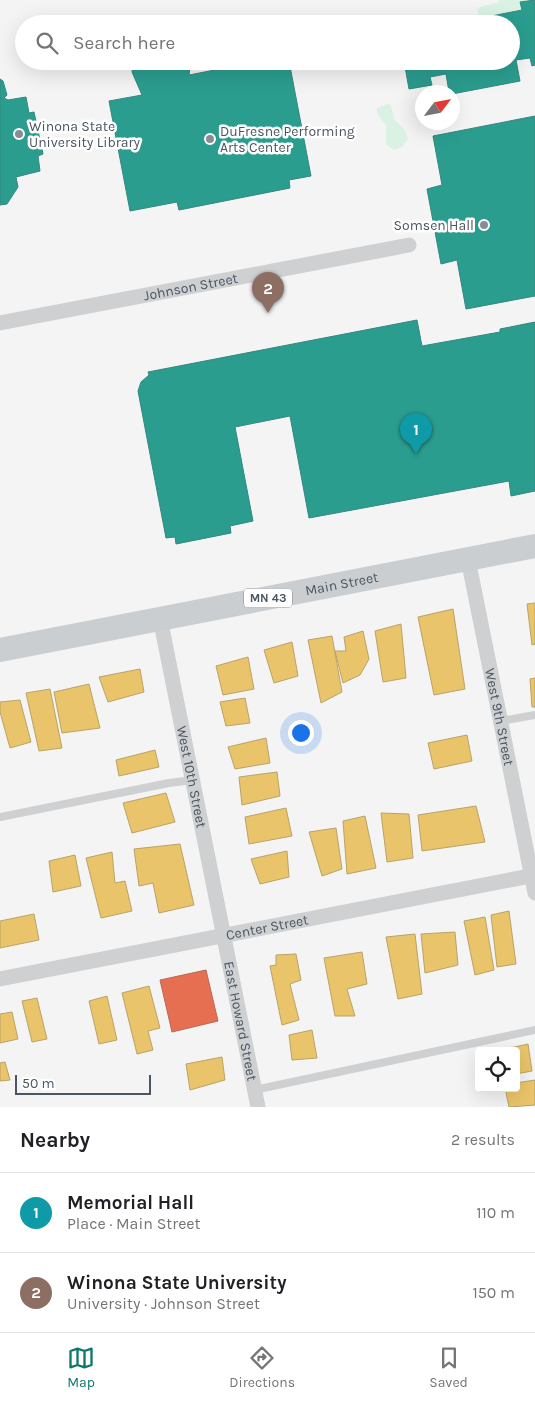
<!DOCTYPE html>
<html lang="en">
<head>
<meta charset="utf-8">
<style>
  body { margin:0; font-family:Karla,sans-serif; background:#f2f2f2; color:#202124 }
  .controls { position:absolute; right:15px; bottom:15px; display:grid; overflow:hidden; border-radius:5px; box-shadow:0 5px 20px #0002 }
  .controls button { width:45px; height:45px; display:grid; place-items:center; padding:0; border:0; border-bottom:1px solid #e0e0e0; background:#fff; color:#202124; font:25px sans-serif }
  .compass { position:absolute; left:415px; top:85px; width:45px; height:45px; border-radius:50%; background:#fff; box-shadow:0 5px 20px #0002; rotate:58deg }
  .scale { position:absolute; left:15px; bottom:12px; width:136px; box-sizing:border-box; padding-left:5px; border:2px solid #4a5661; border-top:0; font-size:14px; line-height:18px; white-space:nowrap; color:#4a5661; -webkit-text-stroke:4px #fff; paint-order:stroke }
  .you { position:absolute; left:300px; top:732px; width:18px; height:18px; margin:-12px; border:4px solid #fff; border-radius:50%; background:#1a73e8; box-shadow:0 0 0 8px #1a73e833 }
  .badge { display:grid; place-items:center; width:32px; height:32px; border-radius:50%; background:#0f766e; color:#fff; font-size:16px; font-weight:700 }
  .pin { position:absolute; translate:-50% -41px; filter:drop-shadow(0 1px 2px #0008) }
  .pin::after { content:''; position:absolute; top:26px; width:18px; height:15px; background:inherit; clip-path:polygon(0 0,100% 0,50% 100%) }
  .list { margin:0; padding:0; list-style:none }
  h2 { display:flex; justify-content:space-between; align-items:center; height:65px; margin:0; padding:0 20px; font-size:21px }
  h2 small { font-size:16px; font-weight:400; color:#757577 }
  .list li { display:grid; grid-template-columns:32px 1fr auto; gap:15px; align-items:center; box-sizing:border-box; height:80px; padding:0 20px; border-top:1px solid #e0e0e0 }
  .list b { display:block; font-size:19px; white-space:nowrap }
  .list p { margin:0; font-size:16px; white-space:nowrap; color:#757577 }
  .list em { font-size:16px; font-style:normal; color:#757577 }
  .icon { flex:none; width:28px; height:28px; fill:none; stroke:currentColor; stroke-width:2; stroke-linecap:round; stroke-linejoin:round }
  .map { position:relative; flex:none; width:535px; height:1107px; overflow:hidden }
  .search { position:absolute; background:#fff; box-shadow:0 5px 20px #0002; left:15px; right:15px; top:15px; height:55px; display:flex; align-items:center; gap:12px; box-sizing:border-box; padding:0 18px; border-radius:28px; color:#757577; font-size:19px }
  .sheet { height:225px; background:#fff }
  nav { display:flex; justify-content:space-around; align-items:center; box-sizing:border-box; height:70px; border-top:1px solid #e0e0e0; background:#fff; font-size:14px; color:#757577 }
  nav a { display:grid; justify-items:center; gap:2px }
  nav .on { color:#0f766e }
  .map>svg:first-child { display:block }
  .green { fill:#d9f2e3 }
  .homes { fill:#e9c46a; stroke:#b9a367 }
  .shops { fill:#e76f51; stroke:#b86856 }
  .schools { fill:#2a9d8f; stroke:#348881 }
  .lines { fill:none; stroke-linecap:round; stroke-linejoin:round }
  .service { stroke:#ced0d2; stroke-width:8 }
  .minor { stroke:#ced0d2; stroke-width:15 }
  .primary { stroke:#caced1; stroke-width:24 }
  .poi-dot { fill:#868d94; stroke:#fff; stroke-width:2 }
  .labels { text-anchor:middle; stroke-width:5; stroke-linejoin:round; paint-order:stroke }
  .shield { fill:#fff; stroke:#808990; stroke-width:1 }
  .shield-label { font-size:12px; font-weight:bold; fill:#4a5661 }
  .poi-label { font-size:14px; fill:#4a5661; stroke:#fff; text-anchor:start }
  .street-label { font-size:14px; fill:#4a5661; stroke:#fff }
</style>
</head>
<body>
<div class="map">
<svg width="535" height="1107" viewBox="0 0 535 1107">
  <rect width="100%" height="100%" fill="#f4f4f4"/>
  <path class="green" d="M499 0H531L520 2 522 10 479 18 477 8 499 2Z
    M390 103 395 120 404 129 408 139 403 146 394 150 386 144V125L377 114V108Z"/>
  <path class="homes" d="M535 603V644L532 645 527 604Z
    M453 609 465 689 434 695 418 617Z
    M401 624 406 678 383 682 375 631Z
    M363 631 369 659 360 675 343 683 335 651H346L344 637Z
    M332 636 342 692 321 703 308 640Z
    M292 642 298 676 274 683 264 650Z
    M248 657 254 689 223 695 216 666Z
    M140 669 144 692 108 702 99 677Z
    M535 678V707H532L530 679Z
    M89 684 100 728 62 733 54 692Z
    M50 689 62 748 39 751 26 693Z
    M245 698 250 723 226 726 220 702Z
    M20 700 31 742 10 748 0 712V702Z
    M467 735 472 761 434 769 428 743Z
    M266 738 270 763 235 769 228 747Z
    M155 750 159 767 119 776 116 760Z
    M277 772 280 796 242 805 239 777Z
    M166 793 175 822 132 833 123 803Z
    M476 806 485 842 422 851 418 815Z
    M286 808 292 836 249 844 245 817Z
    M381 813 409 814 413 858 387 862Z
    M365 816 376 868 347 874 343 821Z
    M336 828 342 869 322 876 309 832Z
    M180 844 194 905 159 913 153 883 139 886 134 849Z
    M287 851 289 877 260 884 251 859Z
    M112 852 115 883 125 881 132 911 101 918 86 858Z
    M75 855 81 886 53 892 49 861Z
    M509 911 516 964 497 967 491 915Z
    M34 914 39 940 0 948V921Z
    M485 917 494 970 475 975 464 921Z
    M455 932 458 965 425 973 421 934Z
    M415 934 422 994 398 999 386 937Z
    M362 952 367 984 347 989 355 1016H335L324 958Z
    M296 954 301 980 290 984 299 1020 282 1025 270 966 276 965V955Z
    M149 986 160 1028 148 1031 153 1050 137 1054 122 993Z
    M107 996 117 1040 99 1044 89 1001Z
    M37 998 47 1039 32 1042 22 1001Z
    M12 1012 18 1039 0 1043V1014Z
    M312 1030 317 1058 292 1060 289 1035Z
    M528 1044 532 1071 516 1074V1051H496Z
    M222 1057 225 1080 190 1090 186 1064Z
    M5 1062 10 1080 0 1081V1063Z
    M535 1080V1105L509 1107 505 1088H516V1083Z"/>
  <path class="shops" d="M206 970 218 1021 172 1032 160 980Z"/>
  <path class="schools" d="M535 0V65L532 66 530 58 516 60 520 81 452 94 449 92 446 74 430 77 432 85 409 89 404 61H511V24H451L522 10 520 2Z
    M133 61H191L189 75 225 68 224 61H289L311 176 289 180 290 188 179 210 177 202 130 211 109 101 142 95 132 72Z
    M0 79 3 81 7 95 4 98 8 100 26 97 29 113 34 112 43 154 38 156 40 171 16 177 18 187 7 204 0 205Z
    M535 116V296L466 309 457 260 441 264 427 189 442 185 433 136Z
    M417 320 422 346 500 332V329L535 322V491L511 496 509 481 309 518 290 416 235 427 253 521 230 526 231 533 176 544 175 537 166 538 138 391 141 382 149 375 148 372Z"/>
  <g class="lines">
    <path class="service" d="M501 721 535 715
      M0 817 169 783 193 780
      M254 1090 535 1030"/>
    <g class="minor">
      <path id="s1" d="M0 323 409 245"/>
      <path id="s2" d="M468 559 535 893"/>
      <path id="s3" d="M160 618 258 1107"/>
      <path id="s4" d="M0 979 535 875"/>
    </g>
    <path class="primary" id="s5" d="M0 650 535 546"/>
  </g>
  <g class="poi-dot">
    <circle cx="19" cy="134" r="5"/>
    <circle cx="210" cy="139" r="5"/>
    <circle cx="484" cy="225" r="5"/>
  </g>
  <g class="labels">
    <rect class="shield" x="244" y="588.5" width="48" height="19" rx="4"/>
    <g class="shield-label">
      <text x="268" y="602">MN 43</text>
    </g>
    <g class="poi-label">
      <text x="29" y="131">Winona State<tspan x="29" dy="16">University Library</tspan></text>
      <text x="220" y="136">DuFresne Performing<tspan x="220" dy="16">Arts Center</tspan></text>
      <text x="474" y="230" text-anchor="end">Somsen Hall</text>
    </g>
    <g class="street-label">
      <text dy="5" stroke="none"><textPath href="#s1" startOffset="194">Johnson Street</textPath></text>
      <text dy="5" stroke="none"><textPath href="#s5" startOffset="348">Main Street</textPath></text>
      <text dy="5" stroke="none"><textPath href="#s2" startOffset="161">West 9th Street</textPath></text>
      <text dy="5" stroke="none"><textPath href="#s3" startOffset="162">West 10th Street</textPath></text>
      <text dy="5" stroke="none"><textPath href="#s4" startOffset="272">Center Street</textPath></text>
      <text dy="5" stroke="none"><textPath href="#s3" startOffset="411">East Howard Street</textPath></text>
    </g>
  </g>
</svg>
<div class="controls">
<button><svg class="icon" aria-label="locate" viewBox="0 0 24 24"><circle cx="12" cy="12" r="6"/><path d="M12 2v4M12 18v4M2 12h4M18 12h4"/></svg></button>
</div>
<svg class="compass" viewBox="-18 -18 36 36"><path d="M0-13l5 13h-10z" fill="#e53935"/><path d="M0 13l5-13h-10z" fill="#757577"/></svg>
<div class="scale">50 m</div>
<div class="you"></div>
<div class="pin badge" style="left:416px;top:454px;background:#0f9aa8">1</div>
<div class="pin badge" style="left:268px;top:313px;background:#8d6e63">2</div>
<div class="search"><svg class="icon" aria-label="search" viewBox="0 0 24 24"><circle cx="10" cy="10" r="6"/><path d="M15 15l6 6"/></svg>Search here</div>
</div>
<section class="sheet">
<h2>Nearby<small>2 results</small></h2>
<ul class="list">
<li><span class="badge" style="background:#0f9aa8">1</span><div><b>Memorial Hall</b><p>Place · Main Street</p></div><em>110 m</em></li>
<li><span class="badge" style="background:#8d6e63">2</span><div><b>Winona State University</b><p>University · Johnson Street</p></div><em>150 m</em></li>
</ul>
</section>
<nav>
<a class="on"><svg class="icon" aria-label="map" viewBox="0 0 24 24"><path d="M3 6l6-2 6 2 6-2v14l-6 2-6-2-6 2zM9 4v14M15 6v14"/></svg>Map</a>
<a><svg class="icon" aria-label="directions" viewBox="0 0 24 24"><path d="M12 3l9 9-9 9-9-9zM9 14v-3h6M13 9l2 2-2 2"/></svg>Directions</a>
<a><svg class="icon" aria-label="saved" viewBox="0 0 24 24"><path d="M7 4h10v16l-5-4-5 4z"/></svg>Saved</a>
</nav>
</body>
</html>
